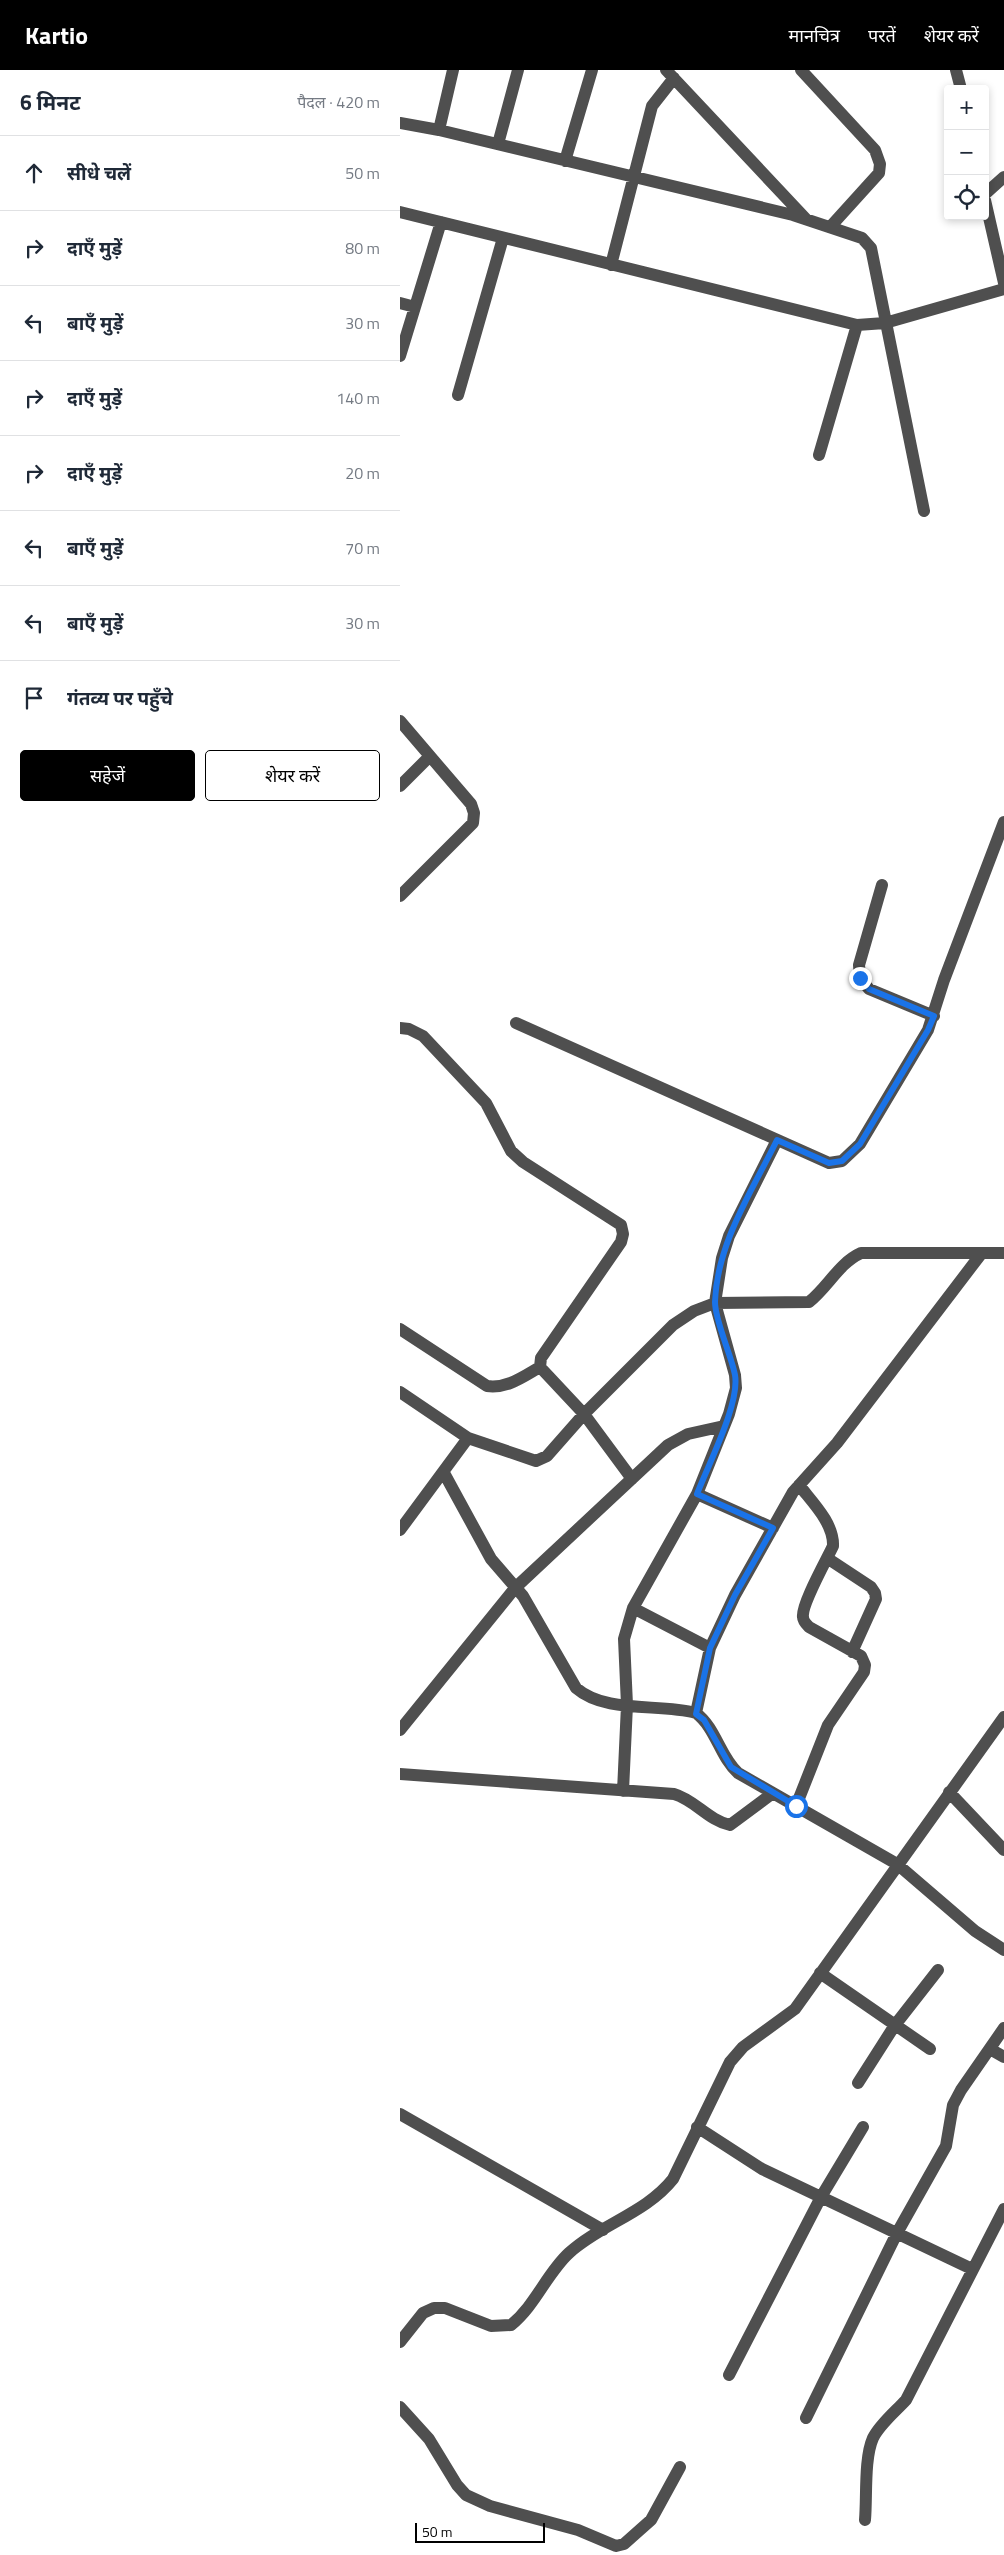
<!DOCTYPE html>
<html lang="hi">
<head>
<meta charset="utf-8">
<style>
  body { margin:0; font-family:"Titillium Web","Noto Sans Devanagari",sans-serif; background:#f6f6f7; color:#1f2937 }
  .controls { position:absolute; right:15px; top:15px; display:grid; overflow:hidden; border-radius:5px; box-shadow:0 2px 8px #0003 }
  .controls button { width:45px; height:45px; display:grid; place-items:center; padding:0; border:0; border-bottom:1px solid #e0e1e3; background:#fff; color:#1f2937; font:25px sans-serif }
  .scale { position:absolute; left:15px; bottom:12px; width:130px; box-sizing:border-box; padding-left:5px; border:2px solid #000; border-top:0; font-size:14px; line-height:18px; white-space:nowrap; color:#000; -webkit-text-stroke:4px #fff; paint-order:stroke }
  .stop { position:absolute; width:15px; height:15px; margin:-11px; border:4px solid #1a73e8; border-radius:50%; background:#fff }
  .stop.end { background:#1a73e8; border-color:#fff; box-shadow:0 1px 5px #0008 }
  .list { margin:0; padding:0; list-style:none }
  h2 { display:flex; justify-content:space-between; align-items:center; height:65px; margin:0; padding:0 20px; font-size:21px }
  h2 small { font-size:16px; font-weight:400; color:#747a83 }
  .list li { display:grid; grid-template-columns:32px 1fr auto; gap:15px; align-items:center; box-sizing:border-box; height:75px; padding:0 20px; border-top:1px solid #e0e1e3 }
  .list b { display:block; font-size:19px; white-space:nowrap }
  .list em { font-size:16px; font-style:normal; color:#747a83 }
  .actions { display:flex; gap:10px; padding:15px 20px }
  .actions a { flex:1; padding:11px 0; border:1px solid #000; border-radius:5px; text-align:center; font-size:18px; color:#000 }
  .actions .main { background:#000; color:#fff }
  .icon { flex:none; width:28px; height:28px; fill:none; stroke:currentColor; stroke-width:2; stroke-linecap:round; stroke-linejoin:round }
  .map { position:relative; flex:none; width:604px; height:2485px; overflow:hidden }
  header { display:flex; align-items:center; gap:30px; box-sizing:border-box; height:70px; padding:0 25px; background:#000; color:#fff }
  header strong { font-size:24px }
  nav { display:flex; gap:28px; margin-inline-start:auto; font-size:18px }
  main { display:flex }
  aside { flex:1; background:#fff }
  .map>svg:first-child { display:block }
  .lines { fill:none; stroke-linecap:round; stroke-linejoin:round }
  .minor { stroke:#4f4f4f; stroke-width:12 }
  .route { stroke:#1a73e8; stroke-width:6 }
</style>
</head>
<body>
<header>
<strong>Kartio</strong>
<nav><a>मानचित्र</a><a>परतें</a><a>शेयर करें</a></nav>
</header>
<main>
<aside>
<h2>6 मिनट<small>पैदल · 420 m</small></h2>
<ul class="list">
<li><svg class="icon" aria-label="ahead" viewBox="0 0 24 24"><path d="M12 20V5M6 11l6-6 6 6"/></svg><div><b>सीधे चलें</b></div><em>50 m</em></li>
<li><svg class="icon" aria-label="right" viewBox="0 0 24 24"><path d="M7 20v-9h11M14 6l5 5-5 5"/></svg><div><b>दाएँ मुड़ें</b></div><em>80 m</em></li>
<li><svg class="icon" aria-label="left" viewBox="0 0 24 24"><path d="M17 20v-9H6M10 6l-5 5 5 5"/></svg><div><b>बाएँ मुड़ें</b></div><em>30 m</em></li>
<li><svg class="icon" aria-label="right" viewBox="0 0 24 24"><path d="M7 20v-9h11M14 6l5 5-5 5"/></svg><div><b>दाएँ मुड़ें</b></div><em>140 m</em></li>
<li><svg class="icon" aria-label="right" viewBox="0 0 24 24"><path d="M7 20v-9h11M14 6l5 5-5 5"/></svg><div><b>दाएँ मुड़ें</b></div><em>20 m</em></li>
<li><svg class="icon" aria-label="left" viewBox="0 0 24 24"><path d="M17 20v-9H6M10 6l-5 5 5 5"/></svg><div><b>बाएँ मुड़ें</b></div><em>70 m</em></li>
<li><svg class="icon" aria-label="left" viewBox="0 0 24 24"><path d="M17 20v-9H6M10 6l-5 5 5 5"/></svg><div><b>बाएँ मुड़ें</b></div><em>30 m</em></li>
<li><svg class="icon" aria-label="arrive" viewBox="0 0 24 24"><path d="M6 21V4h12l-3 4 3 4H6"/></svg><div><b>गंतव्य पर पहुँचे</b></div></li>
</ul>
<div class="actions"><a class="main">सहेजें</a><a>शेयर करें</a></div>
</aside>
<div class="map">
<svg width="604" height="2485" viewBox="0 0 604 2485">
  <rect width="100%" height="100%" fill="#fff"/>
  <g class="lines">
    <path class="minor" d="M266 0 406 149
      M401 0 475 80 480 94 479 103 431 156
      M556 0 561 19
      M0 53 39 60 393 145 462 168 471 178 524 441
      M39 60 53 0
      M98 74 118 0
      M165 91 192 0
      M585 124 604 107
      M585 130 604 213
      M0 142 457 255 485 253 604 219
      M211 195 252 36 274 8
      M0 233 15 237
      M0 286 41 152
      M58 325 103 168
      M419 385 457 255
      M0 651 71 734 74 743 73 753 0 826
      M0 716 30 686
      M482 815 459 895 460 908 469 919 534 946
      M116 953 429 1093 442 1091 460 1074 528 960 544 910 604 752
      M0 958 9 959 23 966 86 1033 111 1081 123 1092 221 1155 223 1164 221 1172 141 1288 140 1297 184 1344 232 1409
      M0 1259 87 1316C107 1319 124 1306 140 1297
      M0 1322 68 1368 136 1391 147 1386 184 1344 273 1255 294 1241 315 1233 409 1232C428 1217 439 1193 461 1183H604
      M44 1403 91 1489 123 1526 176 1618C206 1644 259 1633 296 1643 316 1658 320 1687 338 1703L497 1794 575 1861 604 1880
      M297 1424 373 1458
      M0 1460 68 1368
      M427 1488 471 1517 475 1523 476 1529 452 1582
      M233 1538 310 1578
      M296 1643 310 1578 335 1525 393 1422 437 1373 581 1184
      M0 1660 115 1518 268 1375 288 1364 324 1356
      M0 1704 274 1724C295 1730 308 1750 330 1755L373 1723
      M223 1721 227 1635 224 1569 233 1538 297 1424 329 1344 336 1318 335 1305 315 1233 322 1188 329 1166 377 1070
      M549 1722 604 1780
      M396 1736 428 1655 464 1602 465 1595 461 1586 409 1557C406 1554 403 1551 403 1547 401 1535 427 1489 433 1476 434 1453 412 1432 399 1415
      M420 1903 530 1979
      M590 1979 604 1987
      M458 2013 495 1955 538 1900
      M0 2044 203 2160
      M297 2057 362 2099 572 2199
      M0 2272 23 2243 34 2238H45L91 2256 111 2255C135 2236 147 2203 169 2183 201 2154 246 2143 273 2109L330 1992 343 1977 395 1939 604 1647
      M329 2305 421 2127 463 2057
      M0 2337 29 2369 57 2415 66 2425 90 2436 178 2460 216 2476 224 2474 251 2450 280 2397
      M406 2348 497 2163 546 2076 553 2035 561 2020 604 1958
      M465 2450C467 2427 464 2388 473 2368 480 2354 495 2342 506 2330L604 2139"/>
  </g>
  <g class="lines">
    <path class="route" d="M396 1736 331 1697 304 1650 296 1644 310 1578 335 1525 373 1458 297 1424C308 1395 340 1334 335 1305 331 1284 315 1251 315 1232 317 1173 352 1121 377 1070L429 1093 442 1091 460 1074 528 960 534 946 469 919 460 908"/>
  </g>
</svg>
<div class="controls">
<button>+</button>
<button>−</button>
<button><svg class="icon" aria-label="locate" viewBox="0 0 24 24"><circle cx="12" cy="12" r="6"/><path d="M12 2v4M12 18v4M2 12h4M18 12h4"/></svg></button>
</div>
<div class="scale">50 m</div>
<div class="stop" style="left:396px;top:1736px"></div>
<div class="stop end" style="left:460px;top:908px"></div>
</div>
</main>
</body>
</html>
